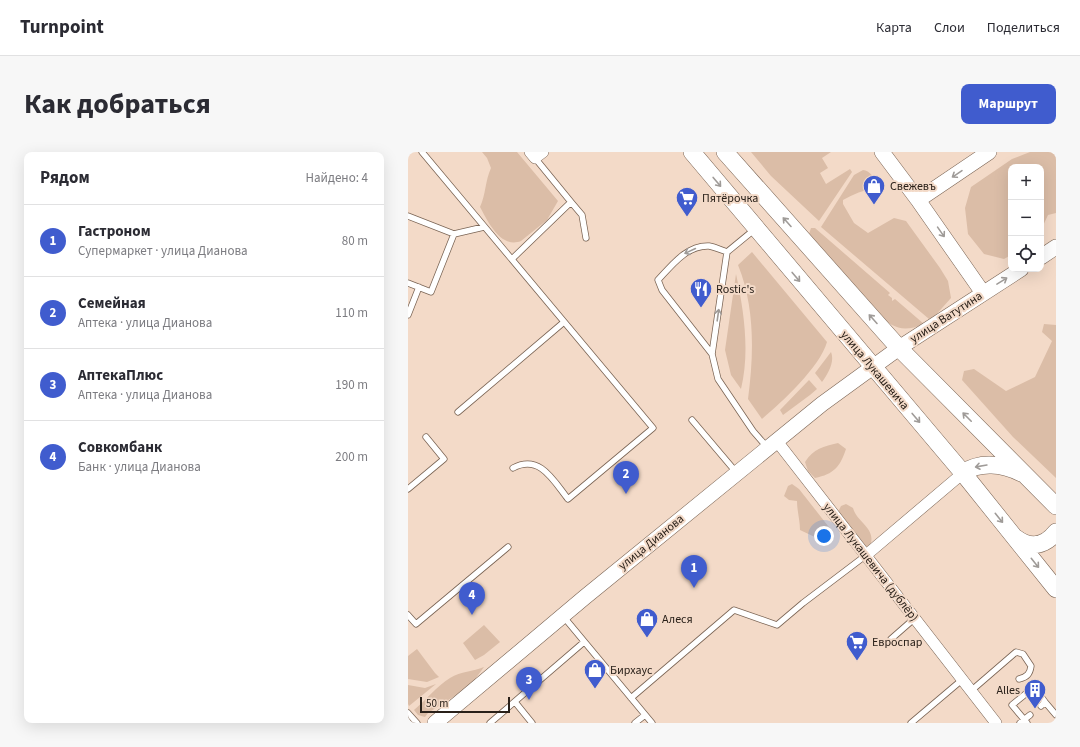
<!DOCTYPE html>
<html lang="ru">
<head>
<meta charset="utf-8">
<style>
  body { margin:0; font-family:"Source Sans 3",sans-serif; background:#f7f7f7; color:#2b2b33 }
  .controls { position:absolute; right:12px; top:12px; display:grid; overflow:hidden; border-radius:8px; box-shadow:0 4px 16px #0002 }
  .controls button { width:36px; height:36px; display:grid; place-items:center; padding:0; border:0; border-bottom:1px solid #e1e1e2; background:#fff; color:#2b2b33; font:20px sans-serif }
  .scale { position:absolute; left:12px; bottom:10px; width:90px; box-sizing:border-box; padding-left:4px; border:2px solid #292019; border-top:0; font-size:11px; line-height:14px; white-space:nowrap; color:#292019; -webkit-text-stroke:3px #f3dac8; paint-order:stroke }
  .you { position:absolute; left:416px; top:384px; width:14px; height:14px; margin:-10px; border:3px solid #fff; border-radius:50%; background:#1a73e8; box-shadow:0 0 0 6px #1a73e833 }
  .badge { display:grid; place-items:center; width:26px; height:26px; border-radius:50%; background:#405cce; color:#fff; font-size:13px; font-weight:700 }
  .pin { position:absolute; translate:-50% -33px; filter:drop-shadow(0 1px 2px #0008) }
  .pin::after { content:''; position:absolute; top:21px; width:14px; height:12px; background:inherit; clip-path:polygon(0 0,100% 0,50% 100%) }
  .list { margin:0; padding:0; list-style:none }
  h2 { display:flex; justify-content:space-between; align-items:center; height:52px; margin:0; padding:0 16px; font-size:17px }
  h2 small { font-size:13px; font-weight:400; color:#7c7c81 }
  .list li { display:grid; grid-template-columns:26px 1fr auto; gap:12px; align-items:center; box-sizing:border-box; height:72px; padding:0 16px; border-top:1px solid #e1e1e2 }
  .list b { display:block; font-size:15px; white-space:nowrap }
  .list p { margin:0; font-size:13px; white-space:nowrap; color:#7c7c81 }
  .list em { font-size:13px; font-style:normal; color:#7c7c81 }
  .icon { flex:none; width:22px; height:22px; fill:none; stroke:currentColor; stroke-width:2; stroke-linecap:round; stroke-linejoin:round }
  .map { position:relative; flex:none; width:648px; height:571px; overflow:hidden; border-radius:8px }
  header { display:flex; align-items:center; gap:24px; box-sizing:border-box; height:56px; padding:0 20px; background:#fff; border-bottom:1px solid #e1e1e2 }
  header strong { font-size:19px }
  nav { display:flex; gap:22px; margin-inline-start:auto; font-size:14px }
  .intro { display:flex; align-items:center; justify-content:space-between; box-sizing:border-box; height:96px; padding:0 24px }
  h1 { margin:0; font-size:28px }
  .button { padding:10px 18px; border-radius:8px; background:#405cce; color:#fff; font-size:14px; font-weight:700 }
  main { display:flex; gap:24px; padding:0 24px }
  aside { flex:1; background:#fff; border-radius:8px; box-shadow:0 4px 16px #0002 }
  .map>svg:first-child { display:block }
  .green { fill:#dbbda7 }
  .lines { fill:none; stroke-linecap:round; stroke-linejoin:round }
  .lane-casing { stroke:#7a6454; stroke-width:7 }
  .street-casing { stroke:#7a6454; stroke-width:12 }
  .secondary-casing { stroke:#7a6454; stroke-width:16 }
  .primary-casing { stroke:#7a6454; stroke-width:18 }
  .lane { stroke:#fff; stroke-width:5.5 }
  .street { stroke:#fff; stroke-width:11 }
  .secondary { stroke:#fff; stroke-width:15 }
  .primary { stroke:#fff; stroke-width:17 }
  .oneway { stroke:#9f9b98 }
  .labels { text-anchor:middle; stroke-width:4; stroke-linejoin:round; paint-order:stroke }
  .poi-label { font-size:12px; fill:#292019; stroke:#f3dac8; text-anchor:start }
  .street-label { font-size:12px; fill:#292019; stroke:#f3dac8 }
</style>
</head>
<body>
<header>
<strong>Turnpoint</strong>
<nav><a>Карта</a><a>Слои</a><a>Поделиться</a></nav>
</header>
<div class="intro"><h1>Как добраться</h1><a class="button">Маршрут</a></div>
<main>
<aside>
<h2>Рядом<small>Найдено: 4</small></h2>
<ul class="list">
<li><span class="badge">1</span><div><b>Гастроном</b><p>Супермаркет · улица Дианова</p></div><em>80 m</em></li>
<li><span class="badge">2</span><div><b>Семейная</b><p>Аптека · улица Дианова</p></div><em>110 m</em></li>
<li><span class="badge">3</span><div><b>АптекаПлюс</b><p>Аптека · улица Дианова</p></div><em>190 m</em></li>
<li><span class="badge">4</span><div><b>Совкомбанк</b><p>Банк · улица Дианова</p></div><em>200 m</em></li>
</ul>
</aside>
<div class="map">
<svg width="648" height="571" viewBox="0 0 648 571">
  <rect width="100%" height="100%" fill="#f3dac8"/>
  <path class="green" d="M74 0H109L150 49 139 68 113 89C93 97 80 70 72 55 78 42 77 29 83 16L79 6Z
    M343 0H423L414 6 420 16 412 21 418 32 442 17 444 20 411 69 363 24Z
    M622 0H648V61L640 63 633 78V15H603V84L601 87 603 103 596 107 576 102 560 82 557 56 563 35 604 7Z
    M455 18C462 19 466 25 469 31L467 36C456 38 445 42 435 48V52L446 71 460 81 486 66 498 69 532 116 540 129 543 146 526 165 521 167 413 75 446 23Z
    M403 76H407L482 141 480 143 484 146V149L487 147 516 172C494 181 486 176 469 162L471 160 467 156 466 157 400 85Z
    M344 100 419 190C412 215 374 250 354 267L340 247C346 202 347 155 330 113Z
    M328 122C336 159 342 200 333 237L323 223 317 198Z
    M636 172 648 173V326L605 285 554 228 556 219 566 217 598 239 627 225 644 189 634 180Z
    M423 200C427 210 420 222 414 230L407 221Z
    M401 228 409 237 402 243 375 263 372 258Z
    M430 291 438 297C432 315 426 322 407 326L400 319 397 310C405 297 416 294 430 291Z
    M384 332 391 337 424 379 411 387 392 378C392 368 389 359 389 349L381 348 376 344 380 334Z
    M438 352 445 356C449 371 469 376 462 394H457L430 360 433 354Z
    M76 473 92 490 76 503 67 508 55 491Z
    M9 497 27 521 31 525 19 530 0 527V504Z
    M76 515 62 534 20 561 17 565 10 563 6 558C18 548 29 534 42 526 53 519 65 520 76 515Z
    M28 532 1 554 0 552V533L17 536Z"/>
  <g class="lines">
    <g class="lane-casing">
      <path id="lane" d="M14 0 245 276 160 347C145 328 132 302 105 316
        M163 50 174 63 178 86
        M0 64 46 82 23 140 0 131
        M347 77 319 100 304 202 310 227 345 279 359 295
        M46 82 76 75
        M104 107 163 50 127 6
        M0 163 11 135
        M304 202 254 138 250 128C264 113 279 93 301 94 307 95 313 98 319 100
        M50 260 156 170
        M284 268 328 320
        M0 337 36 307 18 285
        M0 463 8 472 100 395
        M155 464 244 571
        M483 487 507 466
        M564 538 608 500 615 502 623 514C622 522 619 525 611 527
        M223 546 326 458 369 473 395 451 457 404
        M107 550 124 571
        M633 554 637 550 648 563
        M0 561 9 571
        M82 571 176 490
        M227 571 237 563
        M503 571 555 527
        M612 571 622 563
        M619 571 604 553 626 535 637 550"/>
    </g>
    <g class="street-casing">
      <path id="street" d="M122 0 127 6 135 0
        M368 288 588 571
        M457 404 555 321"/>
    </g>
    <g class="secondary-casing">
      <path id="secondary" d="M474 0 510 48 575 141
        M510 48 581 0
        M633 105 648 95
        M27 571 177 445 414 252 491 196 613 117"/>
    </g>
    <g class="primary-casing">
      <path id="primary" d="M284 0 555 321 648 437
        M317 0 491 196 648 354
        M555 321C572 309 595 312 613 321
        M608 386C622 397 637 394 648 380"/>
    </g>
    <use href="#lane" class="lane"/>
    <use href="#street" class="street"/>
    <use href="#secondary" class="secondary"/>
    <use href="#primary" class="primary"/>
  </g>
  <defs><path id="oneway-shaft" d="M-6 0H5M1.5-3L5.5 0L1.5 3" fill="none" stroke-width="1.6" stroke-linecap="round" stroke-linejoin="round"/></defs>
  <g class="oneway">
    <use href="#oneway-shaft" transform="translate(549 22) rotate(146)"/>
    <use href="#oneway-shaft" transform="translate(309 30) rotate(50)"/>
    <use href="#oneway-shaft" transform="translate(379 70) rotate(-132)"/>
    <use href="#oneway-shaft" transform="translate(533 80) rotate(55)"/>
    <use href="#oneway-shaft" transform="translate(282 99) rotate(155)"/>
    <use href="#oneway-shaft" transform="translate(388 125) rotate(50)"/>
    <use href="#oneway-shaft" transform="translate(594 129) rotate(-32)"/>
    <use href="#oneway-shaft" transform="translate(310 163) rotate(-82)"/>
    <use href="#oneway-shaft" transform="translate(465 167) rotate(-132)"/>
    <use href="#oneway-shaft" transform="translate(559 265) rotate(-135)"/>
    <use href="#oneway-shaft" transform="translate(508 266) rotate(50)"/>
    <use href="#oneway-shaft" transform="translate(573 314) rotate(170)"/>
    <use href="#oneway-shaft" transform="translate(591 366) rotate(51)"/>
    <use href="#oneway-shaft" transform="translate(627 411) rotate(51)"/>
  </g>
  <defs>
    <g id="shop-pin" transform="scale(1.15)"><path d="M0 17L-7.5 6A9.5 9.5 0 1 1 7.5 6Z" fill="#405cce" stroke="#f3dac8"/><path d="M-5-2.5h2.3a2.7 3.5 0 0 1 5.4 0H5L5.5 6h-11ZM-1.5-2.5h3a1.5 2.3 0 0 0-3 0Z" fill="#fff"/></g>
    <g id="supermarket-pin" transform="scale(1.15)"><path d="M0 17L-7.5 6A9.5 9.5 0 1 1 7.5 6Z" fill="#405cce" stroke="#f3dac8"/><path d="M-6-5.5h2.5l.6 2H6L4.5 2H-2.5L-4.4-4H-6ZM-1.5 3.2a1.3 1.3 0 1 0 .1 0ZM3 3.2a1.3 1.3 0 1 0 .1 0Z" fill="#fff"/></g>
    <g id="restaurant-pin" transform="scale(1.15)"><path d="M0 17L-7.5 6A9.5 9.5 0 1 1 7.5 6Z" fill="#405cce" stroke="#f3dac8"/><path d="M-5-6h1v4h1v-4h1v4h1v-4h1v5L-1.5 .5V6h-2V.5L-5-1ZM5-6V6H3V1.5H1.5Q1.5-4 5-6Z" fill="#fff"/></g>
    <g id="building-pin" transform="scale(1.15)"><path d="M0 17L-7.5 6A9.5 9.5 0 1 1 7.5 6Z" fill="#405cce" stroke="#f3dac8"/><path d="M-4-6H4V6H1V3H-1V6H-4ZM-2.5-4.3h1.7v1.8h-1.7ZM.8-4.3h1.7v1.8H.8ZM-2.5-1h1.7V.8h-1.7ZM.8-1h1.7V.8H.8Z" fill="#fff"/></g>
  </defs>
  <g fill-rule="evenodd">
    <use href="#shop-pin" x="466" y="34"/>
    <use href="#supermarket-pin" x="279" y="46"/>
    <use href="#restaurant-pin" x="293" y="137"/>
    <use href="#shop-pin" x="239" y="467"/>
    <use href="#supermarket-pin" x="449" y="490"/>
    <use href="#shop-pin" x="187" y="518"/>
    <use href="#building-pin" x="627" y="538"/>
  </g>
  <g class="labels">
    <g class="poi-label">
      <text x="482" y="38">Свежевъ</text>
      <text x="294" y="50">Пятёрочка</text>
      <text x="308" y="141">Rostic's</text>
      <text x="254" y="471">Алеся</text>
      <text x="464" y="494">Евроспар</text>
      <text x="202" y="522">Бирхаус</text>
      <text x="612" y="542" text-anchor="end">Alles</text>
    </g>
    <g class="street-label">
      <text transform="translate(538 165) rotate(-33)" y="4">улица Ватутина</text>
      <text transform="translate(467 218) rotate(50)" y="4">улица Лукашевича</text>
      <text transform="translate(243 390) rotate(-39)" y="4">улица Дианова</text>
      <text transform="translate(463 410) rotate(52)" y="4">улица Лукашевича (дублёр)</text>
    </g>
  </g>
</svg>
<div class="controls">
<button>+</button>
<button>−</button>
<button><svg class="icon" aria-label="locate" viewBox="0 0 24 24"><circle cx="12" cy="12" r="6"/><path d="M12 2v4M12 18v4M2 12h4M18 12h4"/></svg></button>
</div>
<div class="scale">50 m</div>
<div class="you"></div>
<div class="pin badge" style="left:286px;top:436px">1</div>
<div class="pin badge" style="left:218px;top:342px">2</div>
<div class="pin badge" style="left:121px;top:548px">3</div>
<div class="pin badge" style="left:64px;top:463px">4</div>
</div>
</main>
</body>
</html>
